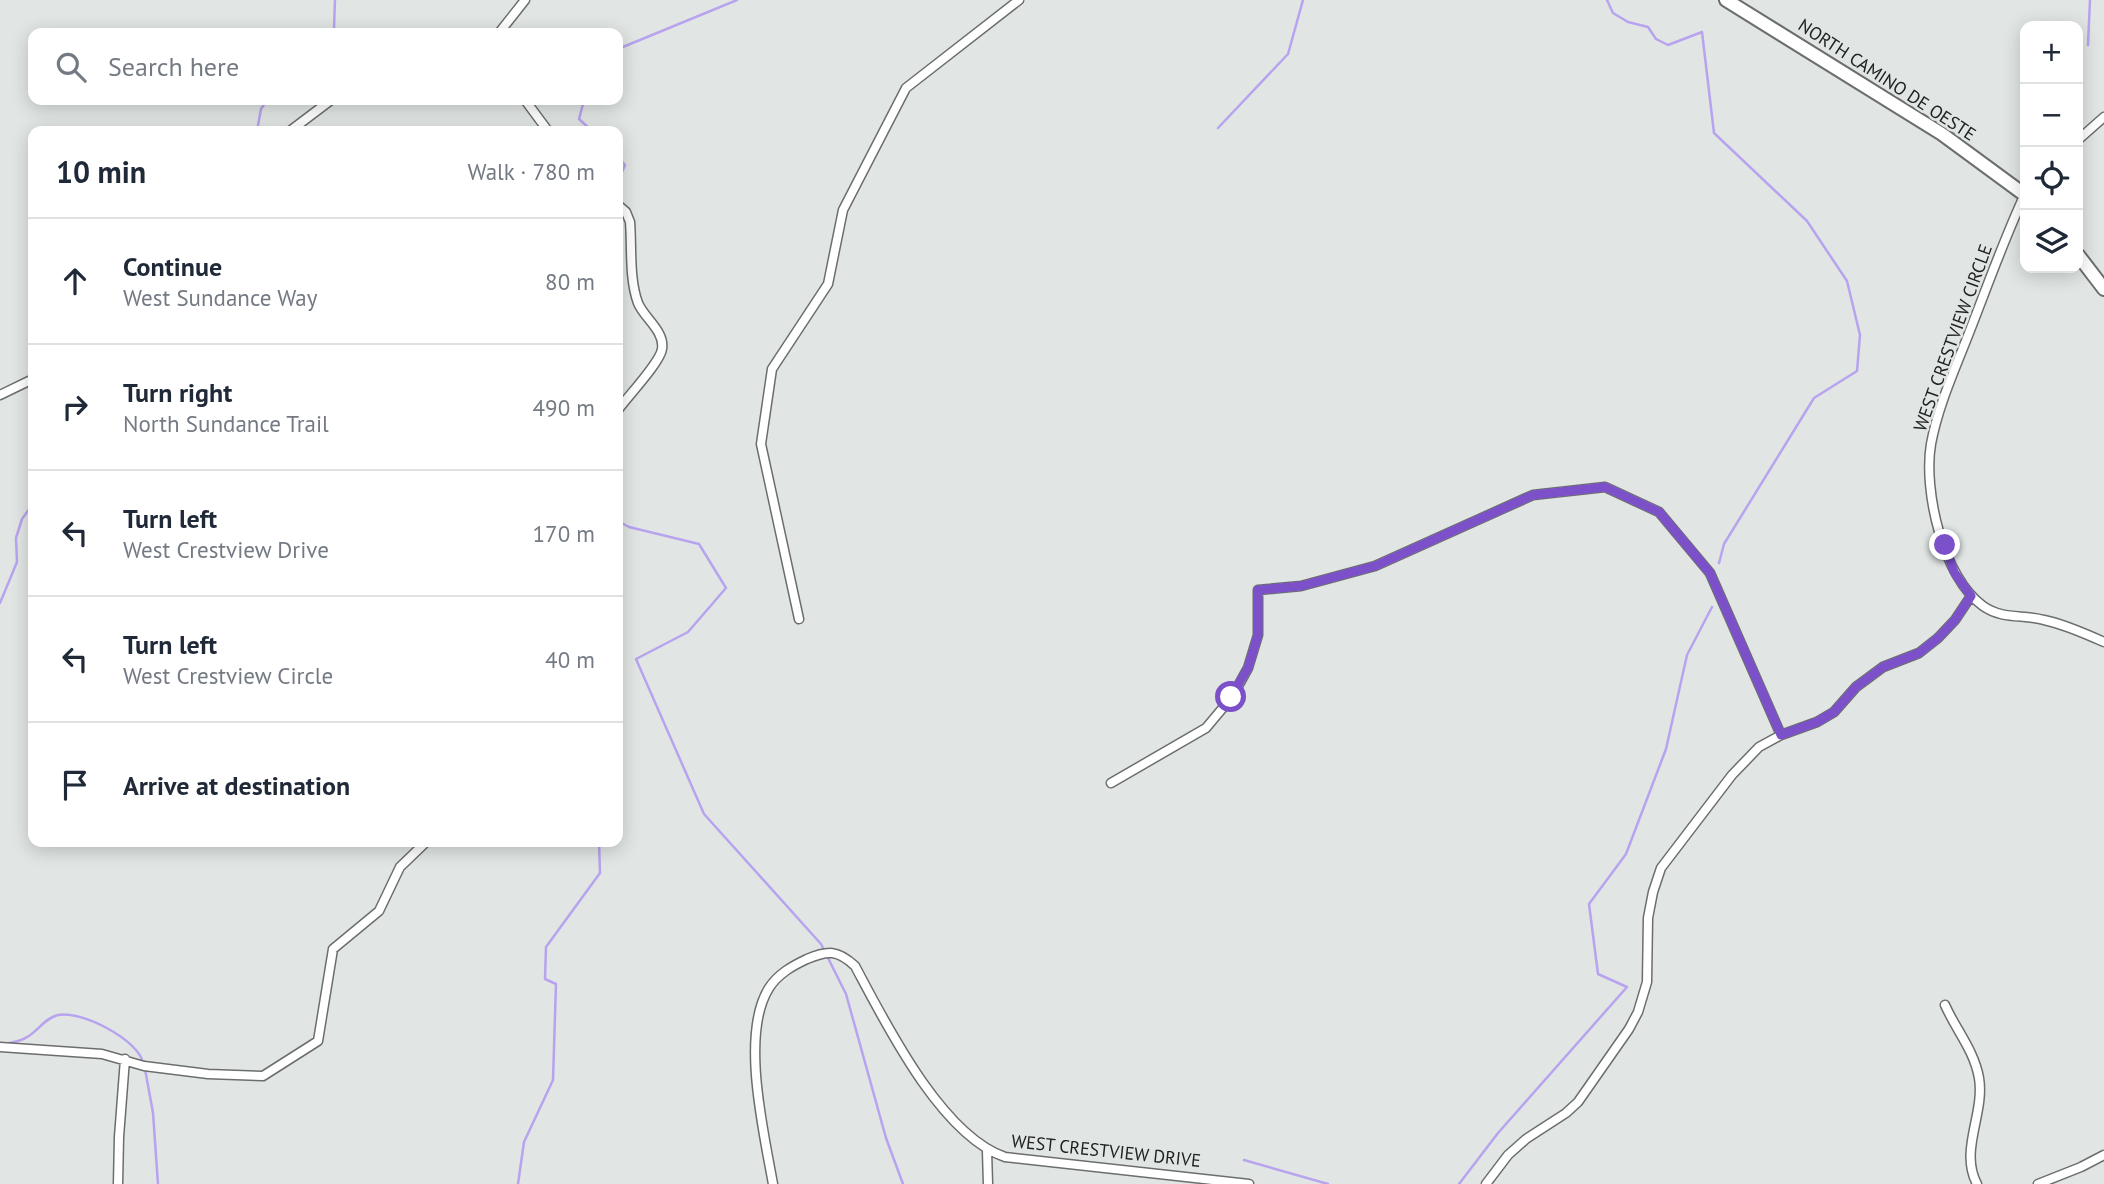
<!DOCTYPE html>
<html lang="en">
<head>
<meta charset="utf-8">
<style>
  body { margin:0; font-family:"PT Sans",sans-serif; background:#f6f6f7; color:#1f2937 }
  .controls { position:absolute; right:21px; top:21px; display:grid; overflow:hidden; border-radius:14px; box-shadow:0 4px 18px #0003 }
  .controls button { width:63px; height:63px; display:grid; place-items:center; padding:0; border:0; border-bottom:2px solid #e0e1e3; background:#fff; color:#1f2937; font:35px sans-serif }
  .stop { position:absolute; width:21px; height:21px; margin:-16px; border:5px solid #7b50c9; border-radius:50%; background:#fff }
  .stop.end { background:#7b50c9; border-color:#fff; box-shadow:0 2px 7px #0008 }
  .list { margin:0; padding:0; list-style:none }
  h2 { display:flex; justify-content:space-between; align-items:center; height:91px; margin:0; padding:0 28px; font-size:30px }
  h2 small { font-size:23px; font-weight:400; color:#747a83 }
  .list li { display:grid; grid-template-columns:46px 1fr auto; gap:21px; align-items:center; box-sizing:border-box; height:126px; padding:0 28px; border-top:2px solid #e0e1e3 }
  .list b { display:block; font-size:26px; white-space:nowrap }
  .list p { margin:0; font-size:23px; white-space:nowrap; color:#747a83 }
  .list em { font-size:23px; font-style:normal; color:#747a83 }
  .icon { flex:none; width:38px; height:38px; fill:none; stroke:currentColor; stroke-width:2; stroke-linecap:round; stroke-linejoin:round }
  .map { position:relative; flex:none; width:2104px; height:1184px; overflow:hidden }
  .search { position:absolute; background:#fff; box-shadow:0 4px 18px #0003; left:28px; top:28px; width:595px; height:77px; display:flex; align-items:center; gap:18px; box-sizing:border-box; padding:0 24px; border-radius:14px; color:#747a83; font-size:26px }
  .panel { position:absolute; background:#fff; box-shadow:0 4px 18px #0003; left:28px; top:126px; width:595px; height:721px; border-radius:14px }
  .map>svg:first-child { display:block }
  .lines { fill:none; stroke-linecap:round; stroke-linejoin:round }
  .stream { stroke:#b8a3ef; stroke-width:2.5 }
  .street-casing { stroke:#6b6e6d; stroke-width:11 }
  .secondary-casing { stroke:#6b6e6d; stroke-width:16 }
  .street { stroke:#fff; stroke-width:8 }
  .secondary { stroke:#fff; stroke-width:12 }
  .route { stroke:#7b50c9; stroke-width:9 }
  .labels { text-anchor:middle; stroke-width:5; stroke-linejoin:round; paint-order:stroke }
  .street-label { font-size:18px; fill:#202221; stroke:#e1e6e4 }
</style>
</head>
<body>
<div class="map">
<svg width="2104" height="1184" viewBox="0 0 2104 1184">
  <rect width="100%" height="100%" fill="#e1e6e4"/>
  <g class="lines">
    <path class="stream" d="M1607 0 1613 13 1628 22 1648 27 1656 39 1668 45 1702 32 1714 133 1807 221 1847 281 1860 335 1857 371 1814 398 1724 544 1719 563
      M331 33 334 28 335 0
      M2088 45 2090 0
      M618 49 737 0
      M584 100 579 119 592 131
      M1218 128 1288 54 1303 0
      M257 131 261 109 267 100
      M618 157 625 165 618 181
      M618 521 629 527 699 544 726 588 688 632 636 659 704 814 821 944 846 994 886 1138 903 1184
      M0 603 17 562 16 538 22 519 33 504
      M6 1044C13 1042 22 1041 27 1037 38 1031 45 1018 58 1015 81 1010 139 1040 143 1063
      M145 1069 153 1113 158 1184
      M1244 1160 1328 1184
      M518 1184 524 1142 553 1080 556 984 545 979 546 947 600 873 599 842
      M1459 1184 1498 1133 1627 987 1598 974 1589 904 1626 854 1666 749 1687 655 1712 607"/>
    <g class="street-casing">
      <path id="street" d="M499 33 525 0
        M525 100 548 131
        M290 131 331 100
        M2078 140 2104 117
        M2025 194C2004 239 1987 287 1969 333 1955 369 1938 406 1931 444 1923 490 1943 578 1983 606 2003 620 2023 614 2044 620 2064 624 2086 634 2104 642
        M618 205 626 212 630 222C632 247 629 279 638 303 644 318 665 331 662 349 660 363 627 397 618 410
        M0 395 33 379
        M799 619 761 444 772 369 828 284 843 210 906 88 1019 0
        M1111 783 1206 728 1232 697 1248 668 1258 635V590L1301 586 1375 566 1533 495 1605 487 1659 512 1710 573 1781 735
        M1945 1005C1956 1030 1974 1050 1979 1078 1985 1114 1959 1150 1977 1184
        M0 1047 102 1054 144 1066 208 1074 263 1076 318 1041 333 949 379 911 400 867 426 842
        M987 1151 988 1184
        M118 1184 119 1137 125 1059
        M773 1184C764 1133 740 1034 769 988 778 974 792 966 807 959 828 950 838 950 855 966 886 1024 941 1135 1005 1157L1249 1184
        M1486 1184 1508 1155 1526 1139 1566 1113 1578 1102 1629 1029 1638 1012 1647 982 1648 918 1653 892 1661 868 1732 775 1759 747 1781 735 1817 722 1834 712 1856 687 1883 667 1919 653 1938 638 1955 620 1971 596
        M2038 1184 2081 1167 2104 1155"/>
    </g>
    <g class="secondary-casing">
      <path id="secondary" d="M1726 0 1942 134 2025 195
        M2078 255 2104 289"/>
    </g>
    <use href="#street" class="street"/>
    <use href="#secondary" class="secondary"/>
  </g>
  <g class="lines">
    <path class="route" d="M1231 697 1248 668 1258 635V590L1301 586 1375 566 1533 495 1605 487 1659 512 1710 573 1781 735 1817 722 1834 712 1856 687 1883 667 1919 653 1938 638 1955 620 1971 596 1954 572 1945 545"/>
  </g>
  <g class="labels">
    <g class="street-label">
      <text transform="translate(1887 80) rotate(33)" y="6">NORTH CAMINO DE OESTE</text>
      <text transform="translate(1953 338) rotate(-70)" y="6">WEST CRESTVIEW CIRCLE</text>
      <text transform="translate(1106 1151) rotate(6)" y="6">WEST CRESTVIEW DRIVE</text>
    </g>
  </g>
</svg>
<div class="controls">
<button>+</button>
<button>−</button>
<button><svg class="icon" aria-label="locate" viewBox="0 0 24 24"><circle cx="12" cy="12" r="6"/><path d="M12 2v4M12 18v4M2 12h4M18 12h4"/></svg></button>
<button><svg class="icon" aria-label="layers" viewBox="0 0 24 24"><path d="M12 4l9 5-9 5-9-5zM3 14l9 5 9-5"/></svg></button>
</div>
<div class="stop" style="left:1231px;top:697px"></div>
<div class="stop end" style="left:1945px;top:545px"></div>
<div class="search"><svg class="icon" aria-label="search" viewBox="0 0 24 24"><circle cx="10" cy="10" r="6"/><path d="M15 15l6 6"/></svg>Search here</div>
<section class="panel">
<h2>10 min<small>Walk · 780 m</small></h2>
<ul class="list">
<li><svg class="icon" aria-label="ahead" viewBox="0 0 24 24"><path d="M12 20V5M6 11l6-6 6 6"/></svg><div><b>Continue</b><p>West Sundance Way</p></div><em>80 m</em></li>
<li><svg class="icon" aria-label="right" viewBox="0 0 24 24"><path d="M7 20v-9h11M14 6l5 5-5 5"/></svg><div><b>Turn right</b><p>North Sundance Trail</p></div><em>490 m</em></li>
<li><svg class="icon" aria-label="left" viewBox="0 0 24 24"><path d="M17 20v-9H6M10 6l-5 5 5 5"/></svg><div><b>Turn left</b><p>West Crestview Drive</p></div><em>170 m</em></li>
<li><svg class="icon" aria-label="left" viewBox="0 0 24 24"><path d="M17 20v-9H6M10 6l-5 5 5 5"/></svg><div><b>Turn left</b><p>West Crestview Circle</p></div><em>40 m</em></li>
<li><svg class="icon" aria-label="arrive" viewBox="0 0 24 24"><path d="M6 21V4h12l-3 4 3 4H6"/></svg><div><b>Arrive at destination</b></div></li>
</ul>
</section>
</div>
</body>
</html>
